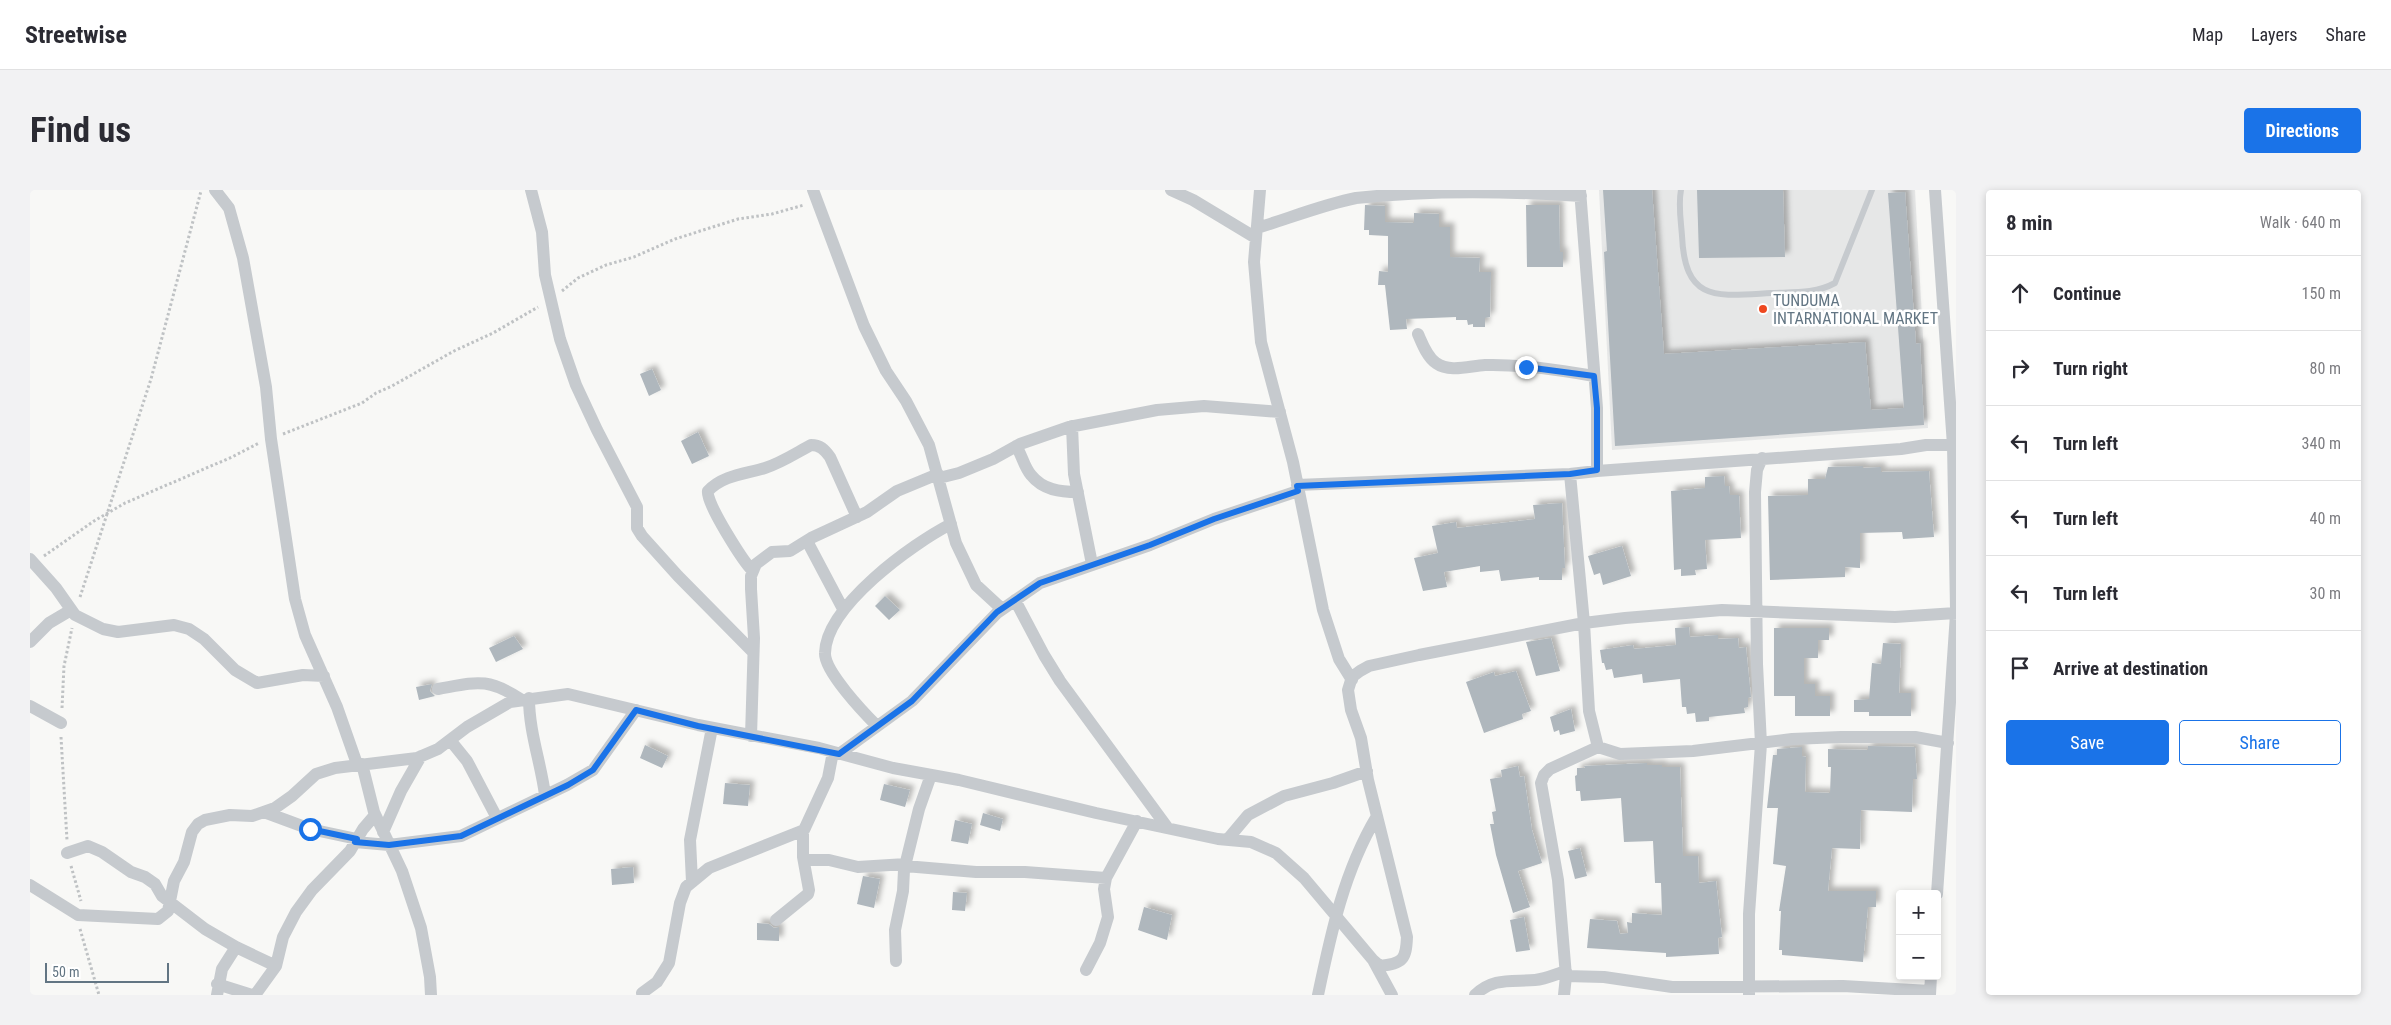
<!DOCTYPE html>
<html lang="en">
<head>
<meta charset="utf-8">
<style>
  body { margin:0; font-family:"Roboto Condensed",sans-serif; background:#f2f2f3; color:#2b2b33 }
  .controls { position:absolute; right:15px; bottom:15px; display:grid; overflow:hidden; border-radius:5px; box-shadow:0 2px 8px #0003 }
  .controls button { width:45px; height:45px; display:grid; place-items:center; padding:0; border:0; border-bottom:1px solid #e1e1e2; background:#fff; color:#2b2b33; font:25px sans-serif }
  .scale { position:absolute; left:15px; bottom:12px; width:124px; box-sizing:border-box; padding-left:5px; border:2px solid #627583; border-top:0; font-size:14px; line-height:18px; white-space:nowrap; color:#627583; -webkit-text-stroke:4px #fff; paint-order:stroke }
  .stop { position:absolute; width:15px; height:15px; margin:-11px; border:4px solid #1a73e8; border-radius:50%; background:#fff }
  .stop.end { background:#1a73e8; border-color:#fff; box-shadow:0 1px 5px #0008 }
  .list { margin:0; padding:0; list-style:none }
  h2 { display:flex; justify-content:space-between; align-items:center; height:65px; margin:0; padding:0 20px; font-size:21px }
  h2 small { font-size:16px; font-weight:400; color:#7c7c81 }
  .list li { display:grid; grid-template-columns:32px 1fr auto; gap:15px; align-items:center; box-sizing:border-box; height:75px; padding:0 20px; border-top:1px solid #e1e1e2 }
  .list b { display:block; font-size:19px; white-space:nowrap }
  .list em { font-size:16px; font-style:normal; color:#7c7c81 }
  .actions { display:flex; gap:10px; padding:15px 20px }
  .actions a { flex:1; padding:11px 0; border:1px solid #1a73e8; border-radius:5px; text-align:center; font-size:18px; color:#1a73e8 }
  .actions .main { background:#1a73e8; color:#fff }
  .icon { flex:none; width:28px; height:28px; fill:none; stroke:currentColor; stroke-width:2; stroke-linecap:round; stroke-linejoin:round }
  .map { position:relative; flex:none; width:1926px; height:805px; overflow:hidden; border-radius:5px }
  header { display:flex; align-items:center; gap:30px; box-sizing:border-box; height:70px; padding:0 25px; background:#fff; border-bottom:1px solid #e1e1e2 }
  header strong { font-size:24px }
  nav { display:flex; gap:28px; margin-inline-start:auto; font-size:18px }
  .intro { display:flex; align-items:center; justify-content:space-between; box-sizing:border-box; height:120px; padding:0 30px }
  h1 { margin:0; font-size:35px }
  .button { padding:12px 22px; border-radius:5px; background:#1a73e8; color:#fff; font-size:18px; font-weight:700 }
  main { display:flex; gap:30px; padding:0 30px }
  aside { flex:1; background:#fff; border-radius:5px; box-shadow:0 2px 8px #0003 }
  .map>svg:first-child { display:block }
  .built { fill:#e6e7e7 }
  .building { fill:#afb7bd; filter:url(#shadow) }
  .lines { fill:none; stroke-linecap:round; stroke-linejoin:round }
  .path { stroke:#bfc2c4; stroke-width:3; stroke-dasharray:2.5 2.5; stroke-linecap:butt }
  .lane { stroke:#c6cace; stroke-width:6 }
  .street { stroke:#c6cace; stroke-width:12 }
  .route { stroke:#1a73e8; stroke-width:6 }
  .poi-dot { fill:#ee4820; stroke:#fff; stroke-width:2 }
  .labels { text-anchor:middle; stroke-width:5; stroke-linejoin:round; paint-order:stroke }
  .poi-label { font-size:16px; fill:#627583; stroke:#fff; text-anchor:start }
</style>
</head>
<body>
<header>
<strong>Streetwise</strong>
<nav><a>Map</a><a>Layers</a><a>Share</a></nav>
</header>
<div class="intro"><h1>Find us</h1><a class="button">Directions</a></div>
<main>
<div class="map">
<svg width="1926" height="805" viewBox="0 0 1926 805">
  <defs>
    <filter id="shadow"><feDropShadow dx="4.5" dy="-4.5" stdDeviation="2.5" flood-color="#0004"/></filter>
  </defs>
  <rect width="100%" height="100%" fill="#f8f8f6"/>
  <path class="built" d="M1569 0H1885L1898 238 1582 260Z"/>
  <path class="building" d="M1573 0H1622L1634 164 1835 152 1841 220 1874 218 1858 3 1875 2 1886 154 1890 153 1894 235 1585 256 1574 62 1577 61Z
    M1667 0H1753L1755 67 1669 68Z
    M1335 15 1355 16V32L1384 33V23L1409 24V37H1420V67L1450 68 1449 82H1461L1460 127 1455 128V137H1443V134L1438 135 1437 130H1426V127L1376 129 1377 139 1360 140 1355 95H1348L1349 81 1358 82V46L1339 45V40H1334Z
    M1496 15H1529L1530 62H1533V77H1497Z
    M622 179 631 200 619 206 610 184Z
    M668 242 679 266 662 274 651 251Z
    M1833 276V278L1851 277V282L1899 281 1904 347 1873 349 1872 342 1830 343V378L1815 377V387L1740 390 1738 306 1778 305V289H1795L1798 277Z
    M1694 286 1695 296H1699L1700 305H1709L1711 348 1675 350 1677 379 1665 380 1666 385 1651 386V379L1644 380 1641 301 1675 298V287Z
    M1532 313 1535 378H1532V390H1509V387L1471 391 1469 380 1450 382V376L1414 382 1417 397 1393 401 1384 368 1408 363 1402 336 1426 332 1427 338 1505 329 1503 315Z
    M1592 356 1601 386 1573 395 1570 383 1564 385 1558 366Z
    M855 406 870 420 859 430 845 416Z
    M1659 437 1660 447 1688 445V449L1708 448 1709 458 1716 457 1721 507 1718 508V517L1714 518 1715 523 1679 527V531L1666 532 1665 523 1657 524 1656 517H1652L1650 489 1613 493 1612 484 1584 488 1582 479 1576 480 1574 473H1572L1570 460 1603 455 1604 459 1646 455 1645 438Z
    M1744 438H1799V450H1788V468H1774V494H1785V506H1800V526H1765V506H1744Z
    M484 446 493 459 466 472 459 458Z
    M1521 448 1530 481 1506 486 1496 452Z
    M1853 453 1871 454 1869 503H1881V526H1839V522H1824V510L1839 509 1842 473 1851 474Z
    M1486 481 1501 521 1492 524 1493 529 1454 543 1436 492 1464 482 1465 486Z
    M402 494 400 501 405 506 389 510 386 497Z
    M1541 519 1545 541 1530 545 1529 540 1524 542 1520 527Z
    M615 555 638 566 632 578 610 568Z
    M1838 556 1885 557 1887 589H1883L1882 622 1831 620 1830 659 1802 658 1798 701H1846V717H1838L1833 772 1752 765V760H1749L1751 721H1749L1756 676 1743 674 1748 618H1737L1743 565H1747V559L1772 557V566L1776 567 1775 602 1800 603 1801 577H1798V559L1838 560Z
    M1617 573V575H1632V577H1650L1653 666H1668L1669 693 1686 691 1692 747 1688 748 1689 764 1636 767V763L1557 758 1560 729 1587 731 1590 744 1598 743 1597 732 1602 733V723L1632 725 1631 693H1625L1623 651 1594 652 1591 608 1551 611 1550 601H1546L1545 586 1547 585V578H1555L1554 576Z
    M1488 576 1490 587 1494 586 1502 640 1512 673 1488 681 1500 717 1483 723 1466 665 1460 634H1464L1462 622 1466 621 1460 589 1472 587 1471 580Z
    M695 593 720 595 718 616 693 614Z
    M854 594 880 600 875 617 850 610Z
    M953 623 973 629 970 641 950 635Z
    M925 630 942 634 938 654 921 651Z
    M1550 658 1557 686 1545 689 1538 661Z
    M603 677 604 693 582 695 581 679Z
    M833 686 850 689 844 718 827 714Z
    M923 702 937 703 935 721 922 720Z
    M1114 717 1142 725 1137 750 1108 740Z
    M1494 727 1500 760 1486 762 1480 730Z
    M727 733 739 734 744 738 749 737V751L727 750Z"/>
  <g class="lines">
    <path class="path" d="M532 101 548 88 576 75 604 67 645 49 708 29 742 24 774 15
      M253 244 332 213 346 203 362 196 424 161 463 143 508 117
      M14 366 64 331 95 313 202 267 229 253
      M50 407 121 189 171 1
      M32 518 34 476 42 438
      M31 547 37 650
      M41 676 51 711
      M50 739 69 805"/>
    <path class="lane" d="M1651 0C1648 15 1651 31 1652 46 1655 113 1687 106 1741 103 1763 102 1785 104 1805 93L1842 0"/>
    <path class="street" d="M185 0 199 18 213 68 236 197 241 249 265 409 275 445 307 517 327 574
      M501 0 512 42 515 85 530 149 546 195 567 240 607 317V338L612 346 648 386 723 462
      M783 0 834 136 856 181 876 211 899 255 926 353 946 395 972 419
      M1141 0 1163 10 1226 48
      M1230 0 1224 72 1231 152 1263 272 1293 420 1309 469 1322 490
      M1550 0 1567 218V281
      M1905 0 1923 255 1926 419
      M1227 38C1257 29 1295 14 1326 8 1400 0 1476 1 1551 6
      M1388 144C1392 153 1397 167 1406 173 1420 183 1439 176 1455 175 1491 174 1529 180 1564 186
      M1042 236 1044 284 1062 374
      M986 256C992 265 994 277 1001 285 1013 300 1030 302 1048 302
      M1540 284 1554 433 1559 521 1568 557 1590 564 1663 561 1762 549 1811 547H1885L1918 553
      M909 288 929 283 963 269 990 254 1039 237 1127 220 1174 216 1250 222
      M1267 295 1540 284 1567 281 1871 259 1896 255H1923
      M777 351 813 419
      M0 369 26 398 45 425 73 439 88 442 144 435 159 439 174 449 205 480 227 493 273 485 294 486
      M723 381C714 373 674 310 678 301 693 285 715 284 735 278 751 273 766 263 781 255 790 255 794 259 800 267L827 327
      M985 410 1014 465 1030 491 1137 637
      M0 452 19 433 41 420
      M408 499C447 492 457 487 492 510
      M499 508C499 542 511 573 515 605
      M0 516 31 533
      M847 536C834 523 794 481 795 463 796 416 882 354 921 334
      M721 546 724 448 721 399V386L726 374 742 362 760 361 781 348 837 322 867 301 908 284
      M420 550 437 571 467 628
      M809 564 882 511 967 423 1010 393 1120 355 1184 329 1268 301
      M332 574 344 622 372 681 391 738 400 787 401 805
      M234 622 280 639 327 649
      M353 642 371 601 391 566
      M1197 650 1218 625 1254 606 1303 593 1337 581
      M325 652 359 655 431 646 537 595 563 580 606 520
      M37 663 58 656 72 662 101 682 115 687 125 694 132 706 175 739 206 757 246 776
      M774 670H799L828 677 876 674
      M875 676 946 682H995L1076 688
      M662 692 660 650 682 538
      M0 695 48 725 128 729 138 721 144 691 154 672 162 642 168 634 175 630 200 625 222 626 245 618 262 606 286 584 305 578 387 568 408 559 437 537 480 512 538 504 668 535 789 558 863 578 929 590 1066 623 1188 649 1221 652 1246 663 1274 688 1343 770 1350 776C1373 773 1376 770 1377 747L1338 590 1331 548 1321 520 1318 500 1322 487 1330 481 1339 476 1389 465 1554 433 1595 428 1692 420 1865 427 1926 423
      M1907 704 1926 424
      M746 730 778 704 779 700 773 667V641
      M1343 770 1362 805
      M866 771 865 740 873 701 874 680 889 619 901 585
      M1056 780 1070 753 1078 727 1074 699 1076 688 1107 631
      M1536 786 1574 787 1642 797 1813 796 1900 801
      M187 794 222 805
      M612 803 627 792 639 773 650 713 656 697 679 678 774 640 798 588 803 562
      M187 805 192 779 206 757
      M225 805 246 776 253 747 266 722 282 700 320 661 333 639 345 625
      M1288 805C1301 743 1314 681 1347 626
      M1445 805C1463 787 1482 792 1505 790 1516 789 1526 784 1536 781
      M1534 805 1536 786 1528 690 1511 593 1514 585 1520 579 1568 557
      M1719 805V724L1731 554 1727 474 1725 302 1727 280 1732 268
      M1900 805 1901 786"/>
  </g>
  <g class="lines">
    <path class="route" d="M280 639 327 649 325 652 359 655 431 646 538 595 563 580 606 520 668 536 809 564 882 511 967 422 1010 393 1120 355 1184 329 1268 301 1267 296 1540 284 1567 280V218L1564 186 1496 177"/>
  </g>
  <circle class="poi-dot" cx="1733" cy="119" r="5"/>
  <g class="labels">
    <g class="poi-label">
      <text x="1743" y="116">TUNDUMA<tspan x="1743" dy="18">INTARNATIONAL MARKET</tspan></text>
    </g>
  </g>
</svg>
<div class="controls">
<button>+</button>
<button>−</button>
</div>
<div class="scale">50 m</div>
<div class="stop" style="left:280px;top:639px"></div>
<div class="stop end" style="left:1496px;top:177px"></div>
</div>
<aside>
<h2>8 min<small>Walk · 640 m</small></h2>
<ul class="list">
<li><svg class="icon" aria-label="ahead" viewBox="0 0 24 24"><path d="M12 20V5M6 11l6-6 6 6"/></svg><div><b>Continue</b></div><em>150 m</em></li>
<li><svg class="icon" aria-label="right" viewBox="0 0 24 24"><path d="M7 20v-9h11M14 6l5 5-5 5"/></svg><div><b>Turn right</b></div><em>80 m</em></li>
<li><svg class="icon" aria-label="left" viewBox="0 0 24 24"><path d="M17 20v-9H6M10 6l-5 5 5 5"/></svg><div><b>Turn left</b></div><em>340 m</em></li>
<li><svg class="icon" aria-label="left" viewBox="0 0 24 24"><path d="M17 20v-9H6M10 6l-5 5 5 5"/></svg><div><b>Turn left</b></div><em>40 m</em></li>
<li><svg class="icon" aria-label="left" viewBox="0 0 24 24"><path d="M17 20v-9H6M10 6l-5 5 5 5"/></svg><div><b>Turn left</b></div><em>30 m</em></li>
<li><svg class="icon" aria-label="arrive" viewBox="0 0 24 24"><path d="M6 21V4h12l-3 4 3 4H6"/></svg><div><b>Arrive at destination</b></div></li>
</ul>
<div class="actions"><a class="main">Save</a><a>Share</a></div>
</aside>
</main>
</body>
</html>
